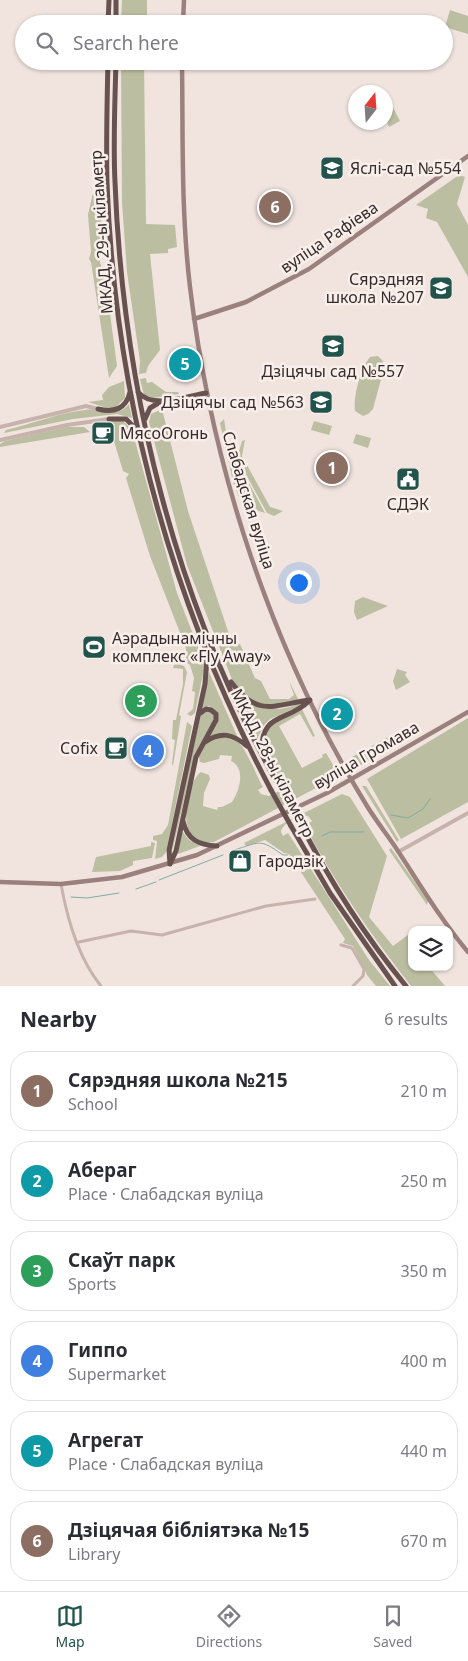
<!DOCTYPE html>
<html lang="en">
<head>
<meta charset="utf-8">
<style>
  body { margin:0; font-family:"Noto Sans",sans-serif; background:#f2f2f3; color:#2b2b33 }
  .controls { position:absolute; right:15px; bottom:15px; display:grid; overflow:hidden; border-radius:10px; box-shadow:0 1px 4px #0004 }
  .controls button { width:45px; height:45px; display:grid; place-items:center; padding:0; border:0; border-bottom:1px solid #e1e1e2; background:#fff; color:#2b2b33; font:25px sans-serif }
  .compass { position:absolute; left:348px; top:85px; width:45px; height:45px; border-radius:50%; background:#fff; box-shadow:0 1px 4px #0004; rotate:17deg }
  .you { position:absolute; left:298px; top:582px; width:18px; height:18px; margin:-12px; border:4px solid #fff; border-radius:50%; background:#1a73e8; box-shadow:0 0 0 8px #1a73e833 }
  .badge { display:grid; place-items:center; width:32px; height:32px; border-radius:50%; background:#23544c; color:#fff; font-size:16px; font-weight:700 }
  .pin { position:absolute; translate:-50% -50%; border:2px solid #fff; box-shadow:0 1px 5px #0006 }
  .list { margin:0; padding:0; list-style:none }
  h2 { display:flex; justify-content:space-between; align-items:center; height:65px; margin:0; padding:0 20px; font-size:21px }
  h2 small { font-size:16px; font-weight:400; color:#7c7c81 }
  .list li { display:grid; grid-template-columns:32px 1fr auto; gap:15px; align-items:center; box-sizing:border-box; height:80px; margin:0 10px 10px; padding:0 10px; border:1px solid #e1e1e2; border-radius:20px }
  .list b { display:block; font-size:19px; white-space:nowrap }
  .list p { margin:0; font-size:16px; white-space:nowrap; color:#7c7c81 }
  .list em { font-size:16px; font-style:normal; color:#7c7c81 }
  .icon { flex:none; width:28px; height:28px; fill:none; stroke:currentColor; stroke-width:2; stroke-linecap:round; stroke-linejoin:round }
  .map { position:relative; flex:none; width:468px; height:986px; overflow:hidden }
  .search { position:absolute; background:#fff; box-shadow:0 1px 4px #0004; left:15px; right:15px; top:15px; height:55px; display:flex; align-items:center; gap:12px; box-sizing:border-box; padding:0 18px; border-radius:28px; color:#7c7c81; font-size:19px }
  .sheet { height:605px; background:#fff }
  nav { display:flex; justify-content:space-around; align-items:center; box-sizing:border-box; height:70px; border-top:1px solid #e1e1e2; background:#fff; font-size:14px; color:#7c7c81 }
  nav a { display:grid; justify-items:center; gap:2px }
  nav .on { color:#23544c }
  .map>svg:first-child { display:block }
  .green { fill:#bbbea0 }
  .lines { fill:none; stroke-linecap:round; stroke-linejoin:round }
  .stream { stroke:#81aba3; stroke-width:1 }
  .minor { stroke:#c8b2ac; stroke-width:3 }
  .tertiary { stroke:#c8b2ac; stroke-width:4 }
  .secondary { stroke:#9b817d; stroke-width:4.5 }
  .trunk { stroke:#675250; stroke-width:5 }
  .trunk-bridge { stroke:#675250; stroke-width:5 }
  .labels { text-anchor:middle; stroke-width:5; stroke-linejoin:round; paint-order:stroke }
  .poi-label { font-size:16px; fill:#362b2a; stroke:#f8efeb; text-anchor:start }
  .street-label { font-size:16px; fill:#362b2a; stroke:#f8efeb }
</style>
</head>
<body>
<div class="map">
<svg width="468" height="986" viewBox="0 0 468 986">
  <rect width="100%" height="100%" fill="#f1e4df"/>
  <path class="green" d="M122 0H147V24H121Z
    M450 10 468 16V34L445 27Z
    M121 61H144L146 224 175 225 177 247 168 249V253L150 254 160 350 148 366 146 373 139 374 140 361 127 272 122 203Z
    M389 100 400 121 389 127 386 119V102Z
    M459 175 465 177 457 204 468 225V277L437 222 426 218 428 209 416 205Z
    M99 179 102 234 99 257 107 291 117 366 109 378 91 262 89 259 91 252 88 215 96 180Z
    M378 356 383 361 384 368 373 409 368 414 363 416 355 411C353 396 361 368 370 357Z
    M146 378 147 383 152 382 166 392H178L179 394 153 398 144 395 140 379Z
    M124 381 125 398 115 408H107L88 402 103 400 102 395 109 387Z
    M129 404 132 418 117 414 73 419 4 433 6 430C32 424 58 413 85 410 102 407 115 420 129 404Z
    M162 409 188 511 233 646 240 644 255 678 261 681 270 699H289L294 695 289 681 298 699 295 701 274 705 259 703 245 695 233 682 187 565 149 422 151 414Z
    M224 419 229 451 241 496 239 497 233 482 220 423Z
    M109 421H123L132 430 177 593 205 665 195 713 191 716 187 714 193 709 195 692 192 691 194 678 190 665 186 662V648L150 556 126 478 129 474 123 471 110 428 99 430V439H96L99 425Z
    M314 421 332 426 329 435 311 430Z
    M66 427H84L90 432 0 447V444L5 441Z
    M356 434 371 438 368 448 353 443Z
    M245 440 242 456 270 507 283 511 274 516 267 513 237 458 242 441Z
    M236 459 265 513 249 508 239 475Z
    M363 597 388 606 357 620 354 612 355 601Z
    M177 664 184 666 187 672 179 715 181 716 173 766 172 763 175 740 172 739 173 720H176L183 684V669L173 668 174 665Z
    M397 669 407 672 405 675 410 682 396 690 393 681Z
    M209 672 238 738 218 734 209 737 217 712 209 706 202 708Z
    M239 696C257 712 280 712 301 703L302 705 270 719 264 725 257 739Z
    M302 709 315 736 313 737 300 714 279 726 302 768 323 757 322 755 326 753 336 770 334 776 314 785 316 788 214 842C172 850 186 782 201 772L209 775 210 779 204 793 203 806 217 810 218 807H222L232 802C240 790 246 768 231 761L232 756 220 755 219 759 204 763 200 762C193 741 224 731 238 742 246 748 257 777 263 787L258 790 261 794 269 796 285 788 288 784 285 776 280 778C275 769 266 757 263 747 258 726 288 716 302 709Z
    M207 711 214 714V719L195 753 172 852 170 853 201 714Z
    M468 718V802L401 839 367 779Z
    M187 722 192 726 166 852 162 857 155 859 157 841 153 840V836L162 834 168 825Z
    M395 733 400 741 393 747 389 746 370 756 371 759 358 767 352 757Z
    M362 786H366L399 840 397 842Z
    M342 794 350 797 387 856 369 917 393 946 412 932 408 938 412 943V967H429L445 986H411C371 935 335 883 305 826L312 821 308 816C299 815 282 823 281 832L283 836 288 833 369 960 390 986H376L367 975 353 946 343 943 345 939 289 854 284 853 265 840 246 846 244 843Z
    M182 831 189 840 200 846 178 854Z
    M151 842 155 843 152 858 133 861V865L120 871 92 872 96 857 151 846Z
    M391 848 428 901 427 905 389 850Z"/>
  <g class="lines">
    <path class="stream" d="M391 815 408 818 423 809 430 799
      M322 836 330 832H364
      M234 850C261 842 259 838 283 855H288
      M159 880 223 855
      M136 889 156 882
      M71 897 87 898 119 893"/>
    <path class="minor" d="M61 884C67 918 79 959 101 986
      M79 942 131 931 162 935 266 906 315 899
      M341 945 352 948 364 969 363 976 353 986"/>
    <path class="tertiary" d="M0 427 86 406 98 409
      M0 440 67 425 109 419
      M398 852 468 813"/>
    <path class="secondary" d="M183 24 184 0
      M182 61C183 136 181 212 190 287 212 469 271 649 367 806 375 819 385 832 394 845 418 881 440 919 468 952
      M194 319 246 302 309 269 468 156
      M0 882 61 884 122 877 197 855 327 793 468 712"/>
    <path class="trunk" d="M108 24 109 0
      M116 24V0
      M108 61C107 102 106 142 107 183 115 398 170 600 271 790
      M116 61C115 101 113 142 115 182 123 391 175 603 279 786
      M138 392C153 410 187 396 206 393
      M98 409C114 413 126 409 130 392
      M109 419H126L136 429
      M145 419 150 408 162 401
      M231 682C258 718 273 705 310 700
      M205 742C221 731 233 734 247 746
      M262 752C260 712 288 722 309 701
      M183 821C187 840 199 845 217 846
      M300 823C330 881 364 935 406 986
      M291 826 330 893 395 986
      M170 864 169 850 205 684 207 659
      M170 864 176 851 196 757 216 720V714L211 710 206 709 199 714"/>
    <path class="trunk-bridge" d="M279 786 300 823
      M271 790 291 826"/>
  </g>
  <defs>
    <g id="school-square" transform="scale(1.25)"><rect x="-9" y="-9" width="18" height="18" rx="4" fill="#23544c" stroke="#f8efeb"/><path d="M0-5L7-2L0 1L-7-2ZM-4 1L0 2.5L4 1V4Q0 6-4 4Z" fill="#fff"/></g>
    <g id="cafe-square" transform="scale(1.25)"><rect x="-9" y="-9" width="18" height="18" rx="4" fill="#23544c" stroke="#f8efeb"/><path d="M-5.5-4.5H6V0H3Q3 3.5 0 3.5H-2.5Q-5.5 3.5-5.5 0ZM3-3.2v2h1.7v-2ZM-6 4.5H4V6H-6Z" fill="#fff"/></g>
    <g id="civic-square" transform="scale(1.25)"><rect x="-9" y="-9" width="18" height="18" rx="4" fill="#23544c" stroke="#f8efeb"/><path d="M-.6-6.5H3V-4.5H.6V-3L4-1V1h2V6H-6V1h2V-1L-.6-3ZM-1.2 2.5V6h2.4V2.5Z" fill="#fff"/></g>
    <g id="stadium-square" transform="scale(1.25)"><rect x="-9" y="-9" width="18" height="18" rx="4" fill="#23544c" stroke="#f8efeb"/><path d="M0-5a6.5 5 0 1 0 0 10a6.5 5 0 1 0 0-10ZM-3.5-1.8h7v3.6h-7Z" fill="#fff"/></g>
    <g id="shop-square" transform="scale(1.25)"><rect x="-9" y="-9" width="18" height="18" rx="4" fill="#23544c" stroke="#f8efeb"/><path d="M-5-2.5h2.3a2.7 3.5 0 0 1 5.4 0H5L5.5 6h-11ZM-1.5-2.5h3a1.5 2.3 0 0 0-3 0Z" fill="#fff"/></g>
  </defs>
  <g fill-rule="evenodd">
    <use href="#school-square" x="332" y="168"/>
    <use href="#school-square" x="441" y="288"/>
    <use href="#school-square" x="333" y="346"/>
    <use href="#school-square" x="321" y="402"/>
    <use href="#cafe-square" x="103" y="433"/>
    <use href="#civic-square" x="408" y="479"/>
    <use href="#stadium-square" x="94" y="647"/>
    <use href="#cafe-square" x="116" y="748"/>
    <use href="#shop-square" x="240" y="861"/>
  </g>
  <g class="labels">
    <g class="poi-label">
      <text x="350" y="174">Яслі-сад №554</text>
      <text x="424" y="285" text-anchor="end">Сярэдняя<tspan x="424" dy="18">школа №207</tspan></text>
      <text x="333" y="377" text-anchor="middle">Дзіцячы сад №557</text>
      <text x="304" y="408" text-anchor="end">Дзіцячы сад №563</text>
      <text x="120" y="439">МясоОгонь</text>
      <text x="408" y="510" text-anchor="middle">СДЭК</text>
      <text x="112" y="644">Аэрадынамічны<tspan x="112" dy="18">комплекс «Fly Away»</tspan></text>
      <text x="98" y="754" text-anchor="end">Cofix</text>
      <text x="258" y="867">Гародзік</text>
    </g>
    <g class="street-label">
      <text transform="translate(101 232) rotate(-94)" y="6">МКАД, 29-ы кіламетр</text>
      <text transform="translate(329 237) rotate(-34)" y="6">вуліца Рафіева</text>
      <text transform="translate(249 500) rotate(73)" y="6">Слабадская вуліца</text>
      <text transform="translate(366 755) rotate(-30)" y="6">вуліца Громава</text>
      <text transform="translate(273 763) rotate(63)" y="6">МКАД, 28-ы кіламетр</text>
    </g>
  </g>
</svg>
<div class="controls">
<button><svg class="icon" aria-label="layers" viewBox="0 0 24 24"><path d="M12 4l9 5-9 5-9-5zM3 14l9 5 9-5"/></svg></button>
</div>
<svg class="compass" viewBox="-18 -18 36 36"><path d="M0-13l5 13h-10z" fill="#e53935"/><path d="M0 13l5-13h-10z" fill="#7c7c81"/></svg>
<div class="you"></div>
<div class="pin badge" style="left:332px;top:468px;background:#8d6e63">1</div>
<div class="pin badge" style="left:337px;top:714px;background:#0f9aa8">2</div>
<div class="pin badge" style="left:141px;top:701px;background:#2e9e5b">3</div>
<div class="pin badge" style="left:148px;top:751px;background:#3f7fe0">4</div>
<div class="pin badge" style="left:185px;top:364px;background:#0f9aa8">5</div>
<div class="pin badge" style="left:275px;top:207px;background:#8d6e63">6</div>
<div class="search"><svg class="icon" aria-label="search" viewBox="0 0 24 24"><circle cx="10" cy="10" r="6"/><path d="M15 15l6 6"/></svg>Search here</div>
</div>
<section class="sheet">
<h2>Nearby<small>6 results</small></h2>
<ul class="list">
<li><span class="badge" style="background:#8d6e63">1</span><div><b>Сярэдняя школа №215</b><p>School</p></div><em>210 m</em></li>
<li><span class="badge" style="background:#0f9aa8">2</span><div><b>Абераг</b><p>Place · Слабадская вуліца</p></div><em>250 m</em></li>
<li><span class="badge" style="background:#2e9e5b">3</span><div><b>Скаўт парк</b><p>Sports</p></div><em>350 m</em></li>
<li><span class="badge" style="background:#3f7fe0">4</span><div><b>Гиппо</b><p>Supermarket</p></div><em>400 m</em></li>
<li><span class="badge" style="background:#0f9aa8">5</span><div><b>Агрегат</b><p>Place · Слабадская вуліца</p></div><em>440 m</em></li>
<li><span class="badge" style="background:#8d6e63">6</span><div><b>Дзіцячая бібліятэка №15</b><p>Library</p></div><em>670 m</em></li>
</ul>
</section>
<nav>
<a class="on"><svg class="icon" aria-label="map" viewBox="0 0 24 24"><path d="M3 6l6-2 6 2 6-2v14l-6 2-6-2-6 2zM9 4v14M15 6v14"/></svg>Map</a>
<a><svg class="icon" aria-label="directions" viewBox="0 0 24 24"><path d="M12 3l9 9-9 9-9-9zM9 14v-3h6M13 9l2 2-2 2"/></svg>Directions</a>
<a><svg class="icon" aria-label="saved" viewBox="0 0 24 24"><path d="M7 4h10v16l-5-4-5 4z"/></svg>Saved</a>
</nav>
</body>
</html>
